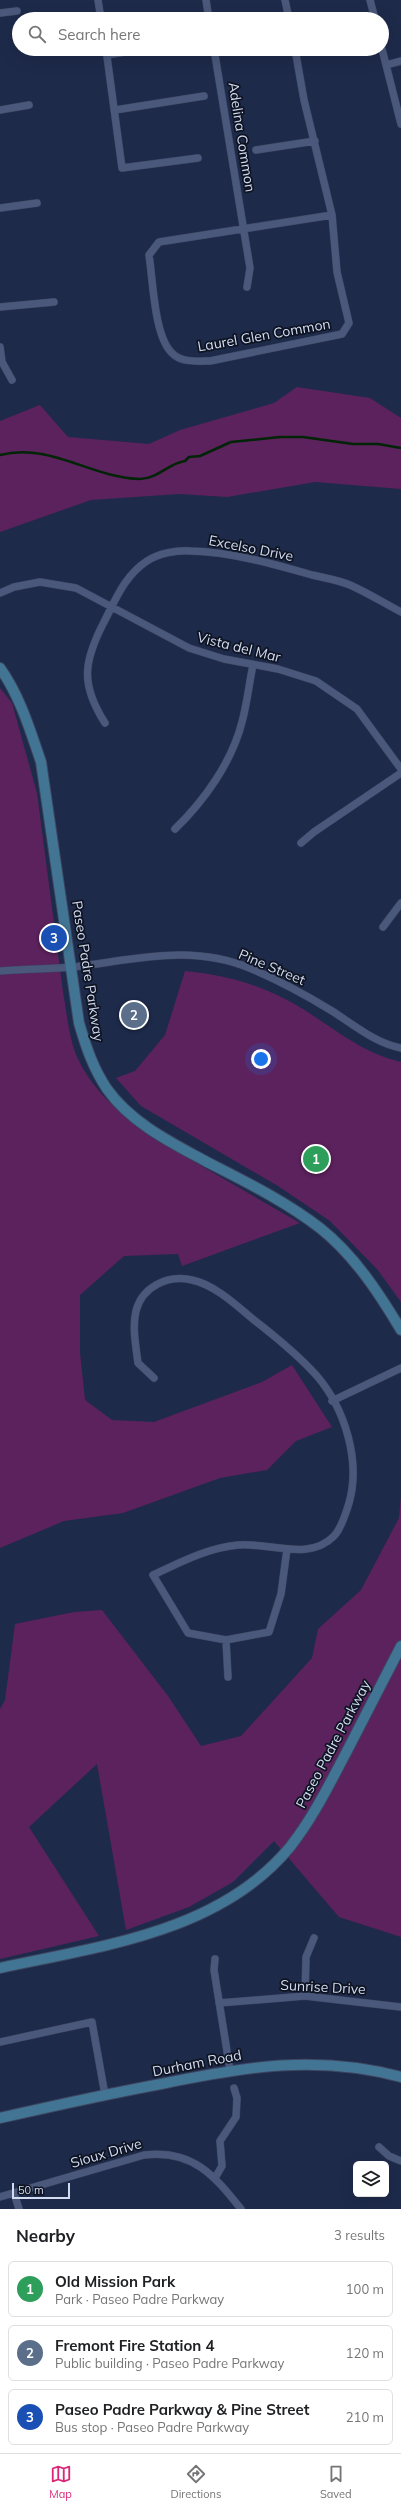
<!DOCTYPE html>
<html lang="en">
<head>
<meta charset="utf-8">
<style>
  body { margin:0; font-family:Mulish,sans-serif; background:#f6f6f6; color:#202124 }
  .controls { position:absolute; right:12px; bottom:12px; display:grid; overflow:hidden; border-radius:6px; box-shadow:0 4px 16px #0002 }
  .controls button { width:36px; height:36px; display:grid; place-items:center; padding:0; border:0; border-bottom:1px solid #e0e0e0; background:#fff; color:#202124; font:20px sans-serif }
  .scale { position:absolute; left:12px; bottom:10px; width:58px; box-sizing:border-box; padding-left:4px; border:2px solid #d2dbf0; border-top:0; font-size:11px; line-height:14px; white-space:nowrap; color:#d2dbf0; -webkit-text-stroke:3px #0e1422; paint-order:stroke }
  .you { position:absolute; left:261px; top:1059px; width:14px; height:14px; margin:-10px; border:3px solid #fff; border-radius:50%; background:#1a73e8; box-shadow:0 0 0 6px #1a73e833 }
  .badge { display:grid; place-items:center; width:26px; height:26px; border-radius:50%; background:#db2777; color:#fff; font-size:13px; font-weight:700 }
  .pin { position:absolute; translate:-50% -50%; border:2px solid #fff; box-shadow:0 1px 4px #0006 }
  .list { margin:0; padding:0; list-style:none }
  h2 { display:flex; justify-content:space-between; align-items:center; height:52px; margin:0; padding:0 16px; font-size:17px }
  h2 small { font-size:13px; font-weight:400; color:#757577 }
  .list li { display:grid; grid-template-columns:26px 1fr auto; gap:12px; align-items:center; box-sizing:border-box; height:56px; margin:0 8px 8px; padding:0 8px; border:1px solid #e0e0e0; border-radius:6px }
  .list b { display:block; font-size:15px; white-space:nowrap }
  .list p { margin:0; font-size:13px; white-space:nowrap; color:#757577 }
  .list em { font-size:13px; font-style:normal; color:#757577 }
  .icon { flex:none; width:22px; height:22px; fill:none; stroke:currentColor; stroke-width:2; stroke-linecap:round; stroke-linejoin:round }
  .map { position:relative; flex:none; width:401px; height:2209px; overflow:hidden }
  .search { position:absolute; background:#fff; box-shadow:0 4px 16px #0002; left:12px; right:12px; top:12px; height:44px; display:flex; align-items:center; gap:10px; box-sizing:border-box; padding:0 14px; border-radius:22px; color:#757577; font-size:15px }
  .sheet { height:244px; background:#fff }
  nav { display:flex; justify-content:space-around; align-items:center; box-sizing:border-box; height:56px; border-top:1px solid #e0e0e0; background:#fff; font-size:11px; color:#757577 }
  nav a { display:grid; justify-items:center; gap:2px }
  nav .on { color:#db2777 }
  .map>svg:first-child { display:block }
  .green { fill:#5c225d }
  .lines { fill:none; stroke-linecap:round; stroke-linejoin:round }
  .stream { stroke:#002406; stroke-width:2.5 }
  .street-casing { stroke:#3d4661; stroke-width:8 }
  .secondary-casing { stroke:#3d4661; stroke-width:12 }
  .street { stroke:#4a587c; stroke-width:7 }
  .secondary { stroke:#427594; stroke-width:10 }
  .labels { text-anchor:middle; stroke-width:3.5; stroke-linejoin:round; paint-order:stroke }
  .street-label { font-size:14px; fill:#d2dbf0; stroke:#0e1422 }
</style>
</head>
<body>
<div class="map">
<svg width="401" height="2209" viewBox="0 0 401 2209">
  <rect width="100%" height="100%" fill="#1e2a4a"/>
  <path class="green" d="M297 387 370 398 401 418V489L315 482 227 497 179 494 91 500 0 532V421L40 405 68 437 149 444 180 430 274 403Z
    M0 688 12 703 37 793 63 992C67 1014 69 1041 79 1061 94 1092 124 1117 151 1137L300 1223 182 1266 178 1254 124 1256 80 1295V1353L85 1400 112 1420 154 1422 262 1382 292 1365 332 1427 296 1441 267 1470 220 1478 123 1513 64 1521 0 1548Z
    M185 971C228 975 266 986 303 1009 335 1029 362 1053 401 1062V1302L377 1269 330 1221 278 1186 141 1106 116 1078 135 1071 165 1035Z
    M401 1497V1937L339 1917 274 1841 233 1882 189 1907 126 1930 97 1764 29 1827 99 1936 0 1959V1709L5 1700 15 1624 74 1612 102 1610 168 1696 201 1746 241 1736 312 1658 318 1629 361 1590 399 1518Z"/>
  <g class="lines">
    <path class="stream" d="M0 455C50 442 91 478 140 479 157 479 169 463 185 461L189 457 200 456 231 442 280 437H303L353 444H378L401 448"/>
    <g class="street-casing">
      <path id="street" d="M98 0 101 19
        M206 0 209 19
        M285 0 289 19
        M370 0 375 19
        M0 13 17 11
        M106 49 122 168 198 158
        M214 49 250 268 247 287
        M295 49 304 100 332 215 337 272 349 323 342 334 210 361C198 361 181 363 172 353 154 336 153 280 149 255L159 242 332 215
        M382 49 401 124
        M107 55 143 49
        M386 65 401 61
        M0 110 29 105
        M115 110 204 96
        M256 150 315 141
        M0 208 37 203
        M0 307 54 302
        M0 347 2 362 12 380
        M0 593 14 587 40 582 76 588 189 648 224 659 278 669 316 681 357 709 401 769
        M105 723C81 685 83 663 103 624 115 601 124 576 147 561 159 553 177 550 191 551 231 552 274 564 312 575 325 578 338 580 350 585 368 593 384 603 401 612
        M175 829C204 801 232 762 242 722 247 704 249 684 253 665
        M301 843 314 832 401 773
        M383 927 401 903
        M0 971C24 969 49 969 73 967 135 960 190 943 252 969 280 981 306 995 332 1011 354 1025 375 1043 401 1048
        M154 1378 138 1363C136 1347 132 1327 136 1311 142 1287 168 1274 192 1280 215 1285 236 1305 254 1320 276 1337 298 1355 317 1376 345 1409 361 1461 349 1503 346 1513 341 1529 334 1536 309 1562 269 1542 238 1545 207 1548 181 1562 153 1575L188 1633 226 1640 269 1632 281 1594 287 1549
        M332 1401 401 1368
        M226 1640 228 1677
        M215 1959 214 1970 230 2070
        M305 1996 306 1957 314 1938
        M219 2003 305 1996 401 2007
        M0 2042 92 2022 105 2095
        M379 2147 389 2156 401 2161
        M215 2178 222 2166 220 2141 236 2117 237 2098 234 2088
        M14 2193 19 2209
        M0 2197 144 2155C192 2149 214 2175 241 2209"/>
    </g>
    <g class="secondary-casing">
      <path id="secondary" d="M0 668C20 696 30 730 41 762L79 1023C86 1047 93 1068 107 1089 131 1123 172 1143 207 1162 246 1182 285 1201 320 1228 354 1255 379 1293 401 1330
        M0 1968C101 1946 220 1932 290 1847 313 1818 330 1783 347 1751 365 1716 383 1681 401 1646
        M0 2118C53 2106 107 2094 161 2084 244 2067 317 2054 401 2077"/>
    </g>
    <use href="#street" class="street"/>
    <use href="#secondary" class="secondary"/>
  </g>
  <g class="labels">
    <g class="street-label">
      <text transform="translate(242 137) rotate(81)" y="5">Adelina Common</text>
      <text transform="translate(264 335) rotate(-10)" y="5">Laurel Glen Common</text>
      <text transform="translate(251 548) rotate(11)" y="5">Excelso Drive</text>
      <text transform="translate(239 647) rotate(14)" y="5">Vista del Mar</text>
      <text transform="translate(272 967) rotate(23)" y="5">Pine Street</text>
      <text transform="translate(88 971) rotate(81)" y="5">Paseo Padre Parkway</text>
      <text transform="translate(333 1744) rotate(-62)" y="5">Paseo Padre Parkway</text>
      <text transform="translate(323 1987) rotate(3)" y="5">Sunrise Drive</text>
      <text transform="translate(197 2063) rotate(-11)" y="5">Durham Road</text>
      <text transform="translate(106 2153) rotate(-16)" y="5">Sioux Drive</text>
    </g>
  </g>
</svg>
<div class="controls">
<button><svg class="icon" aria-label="layers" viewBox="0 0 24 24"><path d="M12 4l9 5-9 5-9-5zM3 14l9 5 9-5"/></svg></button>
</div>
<div class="scale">50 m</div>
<div class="you"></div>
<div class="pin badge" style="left:316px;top:1159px;background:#2e9e5b">1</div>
<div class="pin badge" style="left:134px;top:1015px;background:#5c6f8a">2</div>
<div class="pin badge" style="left:54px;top:938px;background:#1a4fb4">3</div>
<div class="search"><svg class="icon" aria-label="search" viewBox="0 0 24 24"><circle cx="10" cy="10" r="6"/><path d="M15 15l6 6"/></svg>Search here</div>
</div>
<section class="sheet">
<h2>Nearby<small>3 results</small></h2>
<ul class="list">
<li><span class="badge" style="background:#2e9e5b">1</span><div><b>Old Mission Park</b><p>Park · Paseo Padre Parkway</p></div><em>100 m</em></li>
<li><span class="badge" style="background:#5c6f8a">2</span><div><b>Fremont Fire Station 4</b><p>Public building · Paseo Padre Parkway</p></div><em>120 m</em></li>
<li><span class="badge" style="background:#1a4fb4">3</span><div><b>Paseo Padre Parkway &amp; Pine Street</b><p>Bus stop · Paseo Padre Parkway</p></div><em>210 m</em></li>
</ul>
</section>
<nav>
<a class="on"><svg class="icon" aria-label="map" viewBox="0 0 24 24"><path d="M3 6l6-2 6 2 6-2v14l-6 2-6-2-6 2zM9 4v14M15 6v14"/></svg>Map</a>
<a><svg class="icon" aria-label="directions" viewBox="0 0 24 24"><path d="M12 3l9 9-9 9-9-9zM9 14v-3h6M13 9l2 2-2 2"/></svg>Directions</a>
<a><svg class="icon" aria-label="saved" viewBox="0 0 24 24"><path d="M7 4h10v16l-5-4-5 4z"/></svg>Saved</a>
</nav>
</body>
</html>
